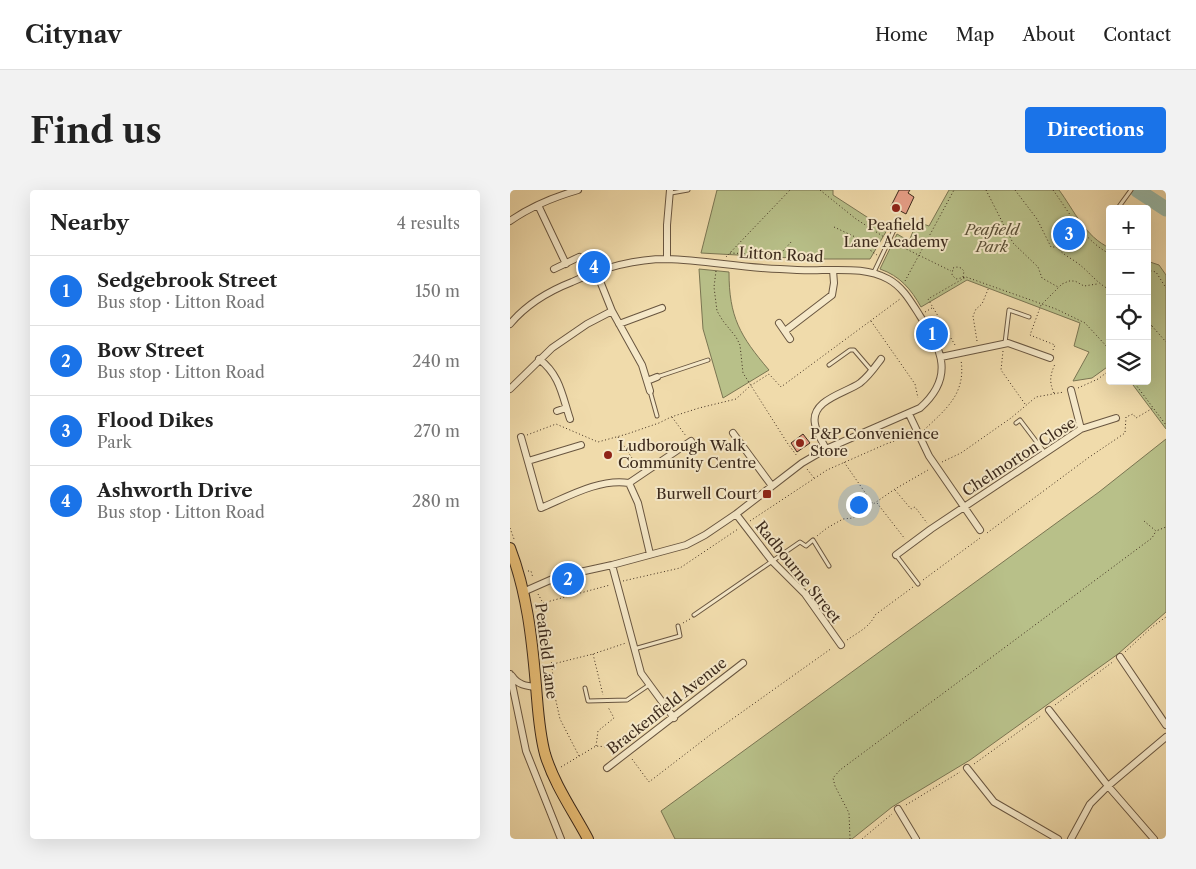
<!DOCTYPE html>
<html lang="en">
<head>
<meta charset="utf-8">
<style>
  body { margin:0; font-family:"Libre Caslon Text",serif; background:#f2f2f2; color:#222 }
  .controls { position:absolute; right:15px; top:15px; display:grid; overflow:hidden; border-radius:5px; box-shadow:0 5px 20px #0002 }
  .controls button { width:45px; height:45px; display:grid; place-items:center; padding:0; border:0; border-bottom:1px solid #e0e0e0; background:#fff; color:#222; font:25px sans-serif }
  .you { position:absolute; left:348px; top:314px; width:18px; height:18px; margin:-12px; border:4px solid #fff; border-radius:50%; background:#1a73e8; box-shadow:0 0 0 8px #1a73e833 }
  .badge { display:grid; place-items:center; width:32px; height:32px; border-radius:50%; background:#1a73e8; color:#fff; font-size:16px; font-weight:700 }
  .pin { position:absolute; translate:-50% -50%; border:2px solid #fff; box-shadow:0 1px 5px #0006 }
  .list { margin:0; padding:0; list-style:none }
  h2 { display:flex; justify-content:space-between; align-items:center; height:65px; margin:0; padding:0 20px; font-size:21px }
  h2 small { font-size:16px; font-weight:400; color:#767676 }
  .list li { display:grid; grid-template-columns:32px 1fr auto; gap:15px; align-items:center; box-sizing:border-box; height:70px; padding:0 20px; border-top:1px solid #e0e0e0 }
  .list b { display:block; font-size:19px; white-space:nowrap }
  .list p { margin:0; font-size:16px; white-space:nowrap; color:#767676 }
  .list em { font-size:16px; font-style:normal; color:#767676 }
  .icon { flex:none; width:28px; height:28px; fill:none; stroke:currentColor; stroke-width:2; stroke-linecap:round; stroke-linejoin:round }
  .map { position:relative; flex:none; width:656px; height:649px; overflow:hidden; border-radius:5px }
  header { display:flex; align-items:center; gap:30px; box-sizing:border-box; height:70px; padding:0 25px; background:#fff; border-bottom:1px solid #e0e0e0 }
  header strong { font-size:24px }
  nav { display:flex; gap:28px; margin-inline-start:auto; font-size:18px }
  .intro { display:flex; align-items:center; justify-content:space-between; box-sizing:border-box; height:120px; padding:0 30px }
  h1 { margin:0; font-size:35px }
  .button { padding:12px 22px; border-radius:5px; background:#1a73e8; color:#fff; font-size:18px; font-weight:700 }
  main { display:flex; gap:30px; padding:0 30px }
  aside { flex:1; background:#fff; border-radius:5px; box-shadow:0 5px 20px #0002 }
  .map>svg:first-child { display:block }
  .green { fill:#b8c089; stroke:#7a7552 }
  .lines { fill:none; stroke-linecap:round; stroke-linejoin:round }
  .river { stroke:#9abbaa; stroke-width:15 }
  .building { fill:#e8a089; stroke:#3c2a1c }
  .lane-casing { stroke:#695640; stroke-width:5 }
  .street-casing { stroke:#695640; stroke-width:8 }
  .primary-casing { stroke:#3c2a1c; stroke-width:12 }
  .path { stroke:#3c2a1c; stroke-width:1; stroke-dasharray:1 2.5; stroke-linecap:butt }
  .lane { stroke:#f5e8c8; stroke-width:3 }
  .street { stroke:#f5e8c8; stroke-width:6 }
  .primary { stroke:#e8be76; stroke-width:10 }
  .poi-dot { fill:#8f2418; stroke:#f5e8c8; stroke-width:2 }
  .labels { text-anchor:middle; stroke-width:4; stroke-linejoin:round; paint-order:stroke }
  .poi-label { font-size:15px; fill:#3c2a1c; stroke:#f5e8c8; text-anchor:start }
  .park-label { font-size:15px; font-style:italic; fill:#5b5037; stroke:#f5e8c8 }
  .street-label { font-size:15px; fill:#3c2a1c; stroke:#f5e8c8 }
</style>
</head>
<body>
<header>
<strong>Citynav</strong>
<nav><a>Home</a><a>Map</a><a>About</a><a>Contact</a></nav>
</header>
<div class="intro"><h1>Find us</h1><a class="button">Directions</a></div>
<main>
<aside>
<h2>Nearby<small>4 results</small></h2>
<ul class="list">
<li><span class="badge">1</span><div><b>Sedgebrook Street</b><p>Bus stop · Litton Road</p></div><em>150 m</em></li>
<li><span class="badge">2</span><div><b>Bow Street</b><p>Bus stop · Litton Road</p></div><em>240 m</em></li>
<li><span class="badge">3</span><div><b>Flood Dikes</b><p>Park</p></div><em>270 m</em></li>
<li><span class="badge">4</span><div><b>Ashworth Drive</b><p>Bus stop · Litton Road</p></div><em>280 m</em></li>
</ul>
</aside>
<div class="map">
<svg width="656" height="649" viewBox="0 0 656 649">
  <rect width="100%" height="100%" fill="#f0dbab"/>
  <filter id="stains"><feTurbulence type="fractalNoise" baseFrequency=".004" numOctaves="4"/><feColorMatrix values="0 0 0 0 .2 0 0 0 0 .09 0 0 0 0 .02 0 0 0 .5 -.17"/></filter>
  <radialGradient id="worn" r=".72"><stop offset=".6" stop-color="#630" stop-opacity="0"/><stop offset="1" stop-color="#630" stop-opacity=".3"/></radialGradient>
  <path class="green" d="M207 0H323V5L377 40 360 69H300L191 63Z
    M439 0H549C564 20 575 47 600 58V175L582 188 563 191 579 162 564 156 570 133 457 90 411 117C401 99 390 86 370 79L387 44 399 51 407 32 419 36Z
    M637 71 649 75 656 85V239L620 191H637Z
    M189 79 219 82C219 127 230 146 259 180L213 208 193 139Z
    M656 249V422L608 464 460 570 382 617 342 649H165L151 621 589 302Z"/>
  <g class="lines">
    <path class="river" d="M627 0 656 19"/>
  </g>
  <path class="building" d="M389 0H400L398 3 404 7 396 24 381 16Z
    M293 244 300 253 287 262 281 253Z"/>
  <g class="lines">
    <g class="lane-casing">
      <path id="lane" d="M161 3 178 0
        M608 18 621 0
        M364 82 385 38
        M495 153 499 120 519 127
        M319 175 340 160H344L362 181
        M147 187 198 170
        M140 201 147 226
        M506 233 510 230 535 263
        M386 365 408 394
        M184 425 290 352 296 356 303 350 319 376
        M124 459 170 446 168 436
        M75 498 78 511 117 510 139 495"/>
    </g>
    <g class="street-casing">
      <path id="street" d="M28 15 56 74
        M0 31C20 17 44 7 68 0
        M157 69V35L160 0
        M44 79 69 67
        M86 81 102 121 132 175 140 201
        M269 133 280 149
        M0 134C16 115 39 101 62 92 92 78 123 69 157 69 195 70 232 78 270 79 284 80 298 81 312 80 335 80 357 78 378 89 393 97 401 112 410 126 432 160 445 187 410 218L316 259 292 273 226 324 195 345 176 355 102 375 47 387 13 402
        M109 134 152 118
        M275 141 322 105 324 93 323 80
        M431 167 498 153 540 168
        M29 169C50 185 52 205 60 229
        M137 191 147 187
        M0 199 42 158 77 134 102 121
        M561 200 571 239
        M47 221 56 218
        M399 224 419 266 470 340
        M223 243 262 296
        M11 247 31 318C57 307 90 288 119 293L128 313 140 364
        M316 259C312 251 306 242 305 234 300 210 336 203 350 193 359 186 365 177 371 169
        M18 271 71 255
        M119 293 181 251
        M226 324 262 371 295 404 331 455
        M386 365 421 339 571 239 606 228
        M102 375 131 483 164 528
        M610 467 656 535
        M0 484 16 561 51 649
        M2 486C8 495 16 496 26 497
        M539 520 598 596 644 649
        M97 578 233 473
        M457 578 484 612 548 649
        M388 619 406 649
        M561 649 580 614 598 596 656 547"/>
    </g>
    <g class="primary-casing">
      <path id="primary" d="M0 358C17 402 22 449 26 496 28 519 29 542 35 564 44 594 63 621 78 649"/>
    </g>
    <path class="path" d="M310 0 346 29 374 47
      M476 0 503 53 528 77 532 88 548 97
      M505 0 527 29 541 57H547C552 64 559 67 566 72 579 81 585 92 600 100
      M543 0C560 23 573 50 600 64
      M324 37 358 53 361 61 367 65
      M384 53 441 81
      M547 57 568 39
      M220 63 269 65
      M216 67 280 0
      M264 71 282 51
      M637 80 646 82 656 98
      M206 81 204 97 207 121 213 131 226 147 230 155 233 183 278 254 287 266
      M453 87 454 81 451 78 447 77 443 78 442 85 446 89 456 87 546 119 575 133 600 160
      M395 91 444 0
      M415 122 422 118
      M637 130 642 136 637 146
      M361 131 405 194 408 208
      M642 136 656 152
      M467 151 463 126 466 119 472 114 479 97
      M445 155 418 109 456 87
      M543 160 545 155 520 145 531 115 552 94 559 91H565L574 96 587 94
      M493 161 491 180 515 214
      M623 191 656 235
      M568 198 588 189 600 180
      M544 203C539 192 540 185 545 174
      M162 227 176 246
      M414 240C436 219 456 204 451 170
      M17 245 46 234 88 252 117 244 149 233 161 227 189 218 226 209 240 196 259 184 271 197 390 109
      M108 247 122 268
      M334 272 363 314
      M432 272 451 263 501 228 526 207 554 202
      M297 279 304 288
      M385 300 401 319 405 317 417 333
      M367 313 395 349
      M240 331 317 280 376 254 401 245
      M634 331 646 341 656 337
      M0 338 4 349
      M477 343 578 268 615 243 616 227 623 224 626 228 643 218
      M307 346 317 338 333 329 343 328 385 299 418 280
      M18 381H21L23 388
      M413 390 470 348
      M113 391 170 378 228 339
      M28 404 33 413 42 475 44 502 50 529 69 566
      M33 413 100 395
      M173 433 180 429
      M337 450C347 443 360 437 365 425L403 397
      M615 462 642 437 656 427
      M83 464 93 505
      M43 474 83 464 116 453
      M545 515 604 471
      M86 556 88 541 104 528 98 517
      M122 569 139 592 204 542 322 458
      M464 574 532 525
      M51 577 86 556 98 557
      M396 615 450 582
      M340 649 339 623 325 596 323 588 330 580 642 348 646 341
      M352 649 382 624"/>
    <use href="#lane" class="lane"/>
    <use href="#street" class="street"/>
    <use href="#primary" class="primary"/>
  </g>
  <g class="poi-dot">
    <circle cx="386" cy="18" r="5"/>
    <circle cx="290" cy="253" r="5"/>
    <circle cx="98" cy="265" r="5"/>
    <rect x="252" y="299" width="10" height="10" rx="2.5"/>
  </g>
  <g class="labels">
    <g class="poi-label">
      <text x="386" y="40" text-anchor="middle">Peafield<tspan x="386" dy="17">Lane Academy</tspan></text>
      <text x="300" y="249">P&amp;P Convenience<tspan x="300" dy="17">Store</tspan></text>
      <text x="108" y="261">Ludborough Walk<tspan x="108" dy="17">Community Centre</tspan></text>
      <text x="247" y="309" text-anchor="end">Burwell Court</text>
    </g>
    <g class="park-label">
      <text x="482" y="45">Peafield<tspan x="482" dy="17">Park</tspan></text>
    </g>
    <g class="street-label">
      <text transform="translate(271 65) rotate(3)" y="5">Litton Road</text>
      <text transform="translate(509 267) rotate(-33)" y="5">Chelmorton Close</text>
      <text transform="translate(288 382) rotate(51)" y="5">Radbourne Street</text>
      <text transform="translate(36 461) rotate(83)" y="5">Peafield Lane</text>
      <text transform="translate(157 516) rotate(-38)" y="5">Brackenfield Avenue</text>
    </g>
  </g>
  <rect width="100%" height="100%" filter="url(#stains)"/>
  <rect width="100%" height="100%" fill="url(#worn)"/>
</svg>
<div class="controls">
<button>+</button>
<button>−</button>
<button><svg class="icon" aria-label="locate" viewBox="0 0 24 24"><circle cx="12" cy="12" r="6"/><path d="M12 2v4M12 18v4M2 12h4M18 12h4"/></svg></button>
<button><svg class="icon" aria-label="layers" viewBox="0 0 24 24"><path d="M12 4l9 5-9 5-9-5zM3 14l9 5 9-5"/></svg></button>
</div>
<div class="you"></div>
<div class="pin badge" style="left:422px;top:144px">1</div>
<div class="pin badge" style="left:58px;top:389px">2</div>
<div class="pin badge" style="left:559px;top:44px">3</div>
<div class="pin badge" style="left:84px;top:77px">4</div>
</div>
</main>
</body>
</html>
